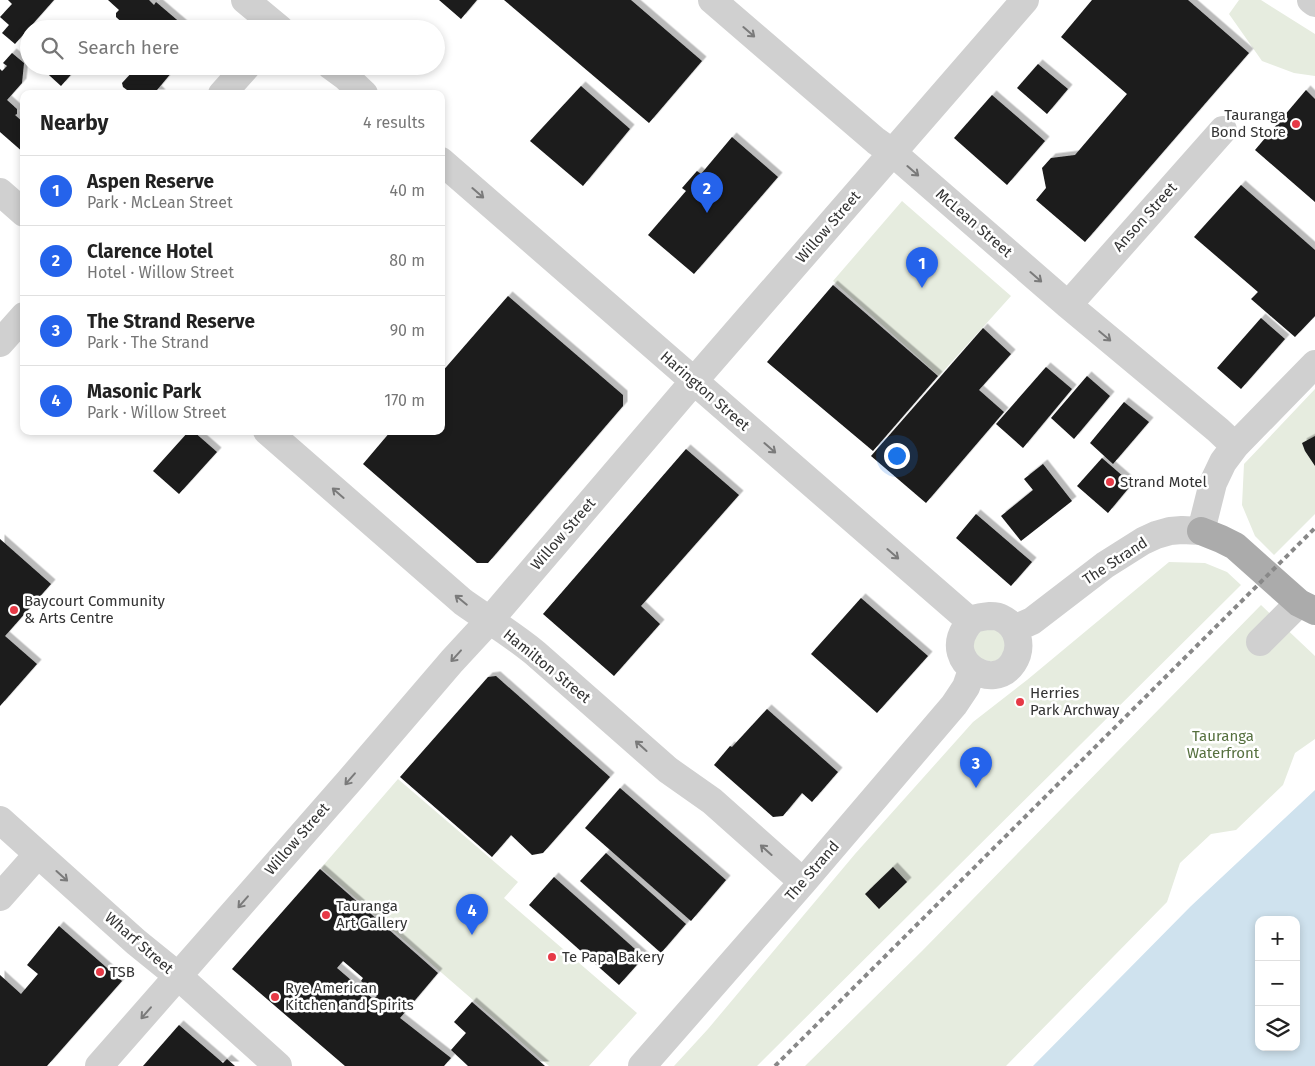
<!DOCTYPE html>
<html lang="en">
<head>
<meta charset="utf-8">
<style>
  body { margin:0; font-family:"Fira Sans",sans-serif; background:#f2f2f2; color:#222 }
  .controls { position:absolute; right:15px; bottom:15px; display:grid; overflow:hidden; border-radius:10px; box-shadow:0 2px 8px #0003 }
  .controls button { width:45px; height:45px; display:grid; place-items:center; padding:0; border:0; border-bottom:1px solid #e0e0e0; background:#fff; color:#222; font:25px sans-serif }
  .you { position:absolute; left:896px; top:455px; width:18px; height:18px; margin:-12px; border:4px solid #fff; border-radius:50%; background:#1a73e8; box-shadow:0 0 0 8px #1a73e833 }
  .badge { display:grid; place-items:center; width:32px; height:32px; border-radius:50%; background:#2563eb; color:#fff; font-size:16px; font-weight:700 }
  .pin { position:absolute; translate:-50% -41px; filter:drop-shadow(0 1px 2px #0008) }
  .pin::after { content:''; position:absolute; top:26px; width:18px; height:15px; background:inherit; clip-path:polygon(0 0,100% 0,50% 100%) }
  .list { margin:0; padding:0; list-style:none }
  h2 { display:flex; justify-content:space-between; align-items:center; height:65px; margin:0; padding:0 20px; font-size:21px }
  h2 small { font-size:16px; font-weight:400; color:#767676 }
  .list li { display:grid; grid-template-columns:32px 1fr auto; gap:15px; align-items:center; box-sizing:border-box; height:70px; padding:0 20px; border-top:1px solid #e0e0e0 }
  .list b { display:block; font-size:19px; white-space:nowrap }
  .list p { margin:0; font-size:16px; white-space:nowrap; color:#767676 }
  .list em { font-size:16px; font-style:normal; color:#767676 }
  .icon { flex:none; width:28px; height:28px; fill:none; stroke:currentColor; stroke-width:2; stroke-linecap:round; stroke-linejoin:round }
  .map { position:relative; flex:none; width:1315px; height:1066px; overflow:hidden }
  .search { position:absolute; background:#fff; box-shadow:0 2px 8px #0003; left:20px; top:20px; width:425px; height:55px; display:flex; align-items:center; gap:12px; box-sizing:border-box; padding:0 18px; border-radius:28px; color:#767676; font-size:19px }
  .panel { position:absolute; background:#fff; box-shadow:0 2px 8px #0003; left:20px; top:90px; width:425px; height:345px; border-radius:10px }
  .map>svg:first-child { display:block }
  .green { fill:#e6ecdf }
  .water { fill:#cfe2ee; fill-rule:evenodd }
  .building { fill:#1a1a1a; fill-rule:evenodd; filter:url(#shadow) }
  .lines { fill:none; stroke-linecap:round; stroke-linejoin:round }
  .minor { stroke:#d0d0d0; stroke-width:28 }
  .major { stroke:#ababab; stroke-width:28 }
  .rail { stroke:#888; stroke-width:4; stroke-dasharray:5 4; stroke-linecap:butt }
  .oneway { stroke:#7a7a7a }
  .poi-dot { fill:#e63946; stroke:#fff; stroke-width:2 }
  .labels { text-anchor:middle; stroke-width:5; stroke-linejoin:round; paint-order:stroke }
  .poi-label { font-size:15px; fill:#333; stroke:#fff; text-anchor:start }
  .street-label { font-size:15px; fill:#333; stroke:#fff }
  .park-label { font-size:15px; fill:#56703f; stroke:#fff }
</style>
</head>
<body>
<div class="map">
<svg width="1315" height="1066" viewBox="0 0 1315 1066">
  <defs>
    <filter id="shadow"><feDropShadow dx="4.5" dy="-4.5" stdDeviation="0" flood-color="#0004"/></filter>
  </defs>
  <rect width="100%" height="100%" fill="#fff"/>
  <path class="green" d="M1239 0H1261L1315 34V76L1294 73 1262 61 1229 14Z
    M902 201 1011 296 939 376 833 281Z
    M1315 389V514L1274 555 1255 536 1242 505 1244 464Z
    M1169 562 1205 563 1227 572 1241 585 757 1066H674L708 1029 855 854 973 722 1027 680Z
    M1261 605 1315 656V739L1295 753 1283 785 1236 830 1211 834 1180 863 1167 902 1006 1066H805L922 951Z
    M992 626 1006 637 1004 655 994 662 976 658 971 636Z
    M398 779 518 882 504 898 637 1013 589 1066H549L321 868Z"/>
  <path class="water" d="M1315 790V1066H1033L1191 906ZM1259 920H1296V1047H1259Z"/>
  <path class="building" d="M8 0H54L15 44 2 33 9 25 0 17 12 4Z
    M108 0H149L154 5 156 2 183 25 180 29H129L116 17V13L119 10Z
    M439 0H477L461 19Z
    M504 0H631L702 61 649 123Z
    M1092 0H1188L1249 53 1085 242 1036 200 1046 188 1042 168 1051 158 1075 155 1127 94 1061 37Z
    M12 53 24 63 22 83 7 100 17 109V114L15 115 24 123V153L0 132V69L2 71 7 66 3 63Z
    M1038 64 1068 89 1047 114 1017 88Z
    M39 66H74L76 69 61 86Z
    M141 66H177L157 90 161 94H123L127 90 123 87 122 83 135 69 139 68Z
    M581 86 630 129 583 186 530 141Z
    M1306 90 1315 99V202L1255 150Z
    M992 95 1045 141 1007 185 954 138Z
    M732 137 778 177 694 274 648 235 686 191 682 188 697 171 701 174Z
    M1241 185 1315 250V316L1295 337 1251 299 1258 292 1194 237Z
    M833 285 938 376 873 451 767 362Z
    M508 296 623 395V406L488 563H477L363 464 391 431H441V373Z
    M1261 318 1285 339 1241 389 1217 368Z
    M983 328 1011 354 979 390 1004 412 926 503 871 456Z
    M1046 367 1072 389 1023 448 996 424Z
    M1087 376 1110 396 1074 439 1051 418Z
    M1124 402 1149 422 1113 464 1090 443Z
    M189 431H193L217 452 179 494 153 471Z
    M1315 436V466L1305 451 1302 443Z
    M686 449 739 495 641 606 660 624 614 676 543 614Z
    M1102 458 1132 484 1108 513 1077 486Z
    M1043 464 1072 501 1021 541 1001 516 1033 490 1024 479Z
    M976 514 1032 562 1011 586 956 538Z
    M0 539 51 584 5 636 37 664 0 706Z
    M861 598 928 656 877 713 811 654Z
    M496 676 610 777 543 853 532 855 511 835 492 857 400 777 488 677Z
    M767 709 838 772 812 802 802 793 783 816 773 817 714 765 730 746 732 747Z
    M620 788 726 880 691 921 585 828Z
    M606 853 686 924 661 953 580 881Z
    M893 867 907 882 879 909 865 894Z
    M320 869 438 973 400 1018 451 1058 444 1066H345L232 969ZM343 961 363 978 361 981 377 996 373 999 337 968Z
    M554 877 644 957 619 985 529 905Z
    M59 926 122 981 47 1066H0V975L21 994 38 974 27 965Z
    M472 1002 545 1066H468L451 1050 466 1033 454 1022Z
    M179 1025 223 1063 227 1059 235 1066H143Z"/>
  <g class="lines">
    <path class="minor" d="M245 0 280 29
      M712 0 876 141 893 153 1068 305 1218 430 1235 446
      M1311 0 1315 3
      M331 66 346 77 364 94
      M222 94 247 66
      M441 161 970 621
      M0 192 24 213
      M1068 305 1223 130
      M0 343 24 316
      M267 431 463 602C487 619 512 634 535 653L668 770 712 801 803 882
      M990 616C994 616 998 616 1001 618 1019 626 1023 648 1013 663 993 693 944 662 965 629 971 618 978 617 990 616Z
      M1014 629 1032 621 1105 565 1143 541 1156 535 1170 531 1182 530 1201 531 1213 483 1223 462 1235 446 1315 364
      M1260 642 1299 603
      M0 820 136 942 178 976 278 1066
      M0 897 38 854
      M99 1066 350 780 452 661 489 621 694 381 1025 0
      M642 1066 803 882 954 705 966 687 972 670"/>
    <path class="major" d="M1201 531 1221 539 1235 546 1299 603 1315 611"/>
    <path class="rail" d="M775 1066 1315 528"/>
  </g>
  <defs><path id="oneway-shaft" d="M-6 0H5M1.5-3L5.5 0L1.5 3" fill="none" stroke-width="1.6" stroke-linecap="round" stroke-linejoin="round" transform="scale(1.25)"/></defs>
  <g class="oneway">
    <use href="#oneway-shaft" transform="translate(749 32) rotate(41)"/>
    <use href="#oneway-shaft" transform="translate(913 171) rotate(41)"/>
    <use href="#oneway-shaft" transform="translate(478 193) rotate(41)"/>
    <use href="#oneway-shaft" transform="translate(1036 277) rotate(41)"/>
    <use href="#oneway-shaft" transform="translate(1105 336) rotate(40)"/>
    <use href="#oneway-shaft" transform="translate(770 448) rotate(41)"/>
    <use href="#oneway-shaft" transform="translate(338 493) rotate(-139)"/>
    <use href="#oneway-shaft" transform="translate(893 554) rotate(41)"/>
    <use href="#oneway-shaft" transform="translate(461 600) rotate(-141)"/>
    <use href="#oneway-shaft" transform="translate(456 656) rotate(132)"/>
    <use href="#oneway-shaft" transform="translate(641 746) rotate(-138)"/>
    <use href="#oneway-shaft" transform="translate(350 779) rotate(131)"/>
    <use href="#oneway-shaft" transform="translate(766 850) rotate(-138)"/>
    <use href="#oneway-shaft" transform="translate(62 876) rotate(42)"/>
    <use href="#oneway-shaft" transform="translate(243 902) rotate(131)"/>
    <use href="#oneway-shaft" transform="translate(146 1013) rotate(131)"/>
  </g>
  <g class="poi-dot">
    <circle cx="1296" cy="124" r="5"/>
    <circle cx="1110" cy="482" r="5"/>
    <circle cx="14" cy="610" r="5"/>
    <circle cx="1020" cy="702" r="5"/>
    <circle cx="326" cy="915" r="5"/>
    <circle cx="552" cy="957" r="5"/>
    <circle cx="100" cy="972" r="5"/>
    <circle cx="275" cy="997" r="5"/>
  </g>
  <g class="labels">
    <g class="poi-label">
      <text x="1286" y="120" text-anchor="end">Tauranga<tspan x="1286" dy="17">Bond Store</tspan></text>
      <text x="1120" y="487">Strand Motel</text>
      <text x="24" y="606">Baycourt Community<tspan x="24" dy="17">&amp; Arts Centre</tspan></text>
      <text x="1030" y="698">Herries<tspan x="1030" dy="17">Park Archway</tspan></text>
      <text x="336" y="911">Tauranga<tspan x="336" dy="17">Art Gallery</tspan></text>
      <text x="562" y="962">Te Papa Bakery</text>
      <text x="110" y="977">TSB</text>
      <text x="285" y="993">Rye American<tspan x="285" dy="17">Kitchen and Spirits</tspan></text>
    </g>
    <g class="street-label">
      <text transform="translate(1145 217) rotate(-48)" y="5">Anson Street</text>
      <text transform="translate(974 223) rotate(41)" y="5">McLean Street</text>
      <text transform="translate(828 227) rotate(-49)" y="5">Willow Street</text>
      <text transform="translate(705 391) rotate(41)" y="5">Harington Street</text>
      <text transform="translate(563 534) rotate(-49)" y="5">Willow Street</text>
      <text transform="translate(1115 561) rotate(-33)" y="5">The Strand</text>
      <text transform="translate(547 666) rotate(39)" y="5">Hamilton Street</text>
      <text transform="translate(297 839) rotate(-49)" y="5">Willow Street</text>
      <text transform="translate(812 871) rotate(-49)" y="5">The Strand</text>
      <text transform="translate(139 943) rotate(41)" y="5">Wharf Street</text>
    </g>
    <g class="park-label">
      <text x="1223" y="741">Tauranga<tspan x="1223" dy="17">Waterfront</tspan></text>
    </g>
  </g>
</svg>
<div class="controls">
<button>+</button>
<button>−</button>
<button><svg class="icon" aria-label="layers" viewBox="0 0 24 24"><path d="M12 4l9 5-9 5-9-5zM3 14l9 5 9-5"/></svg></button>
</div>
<div class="you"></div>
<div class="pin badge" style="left:922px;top:288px">1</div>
<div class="pin badge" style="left:707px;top:213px">2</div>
<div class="pin badge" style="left:976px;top:788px">3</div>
<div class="pin badge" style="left:472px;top:935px">4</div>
<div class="search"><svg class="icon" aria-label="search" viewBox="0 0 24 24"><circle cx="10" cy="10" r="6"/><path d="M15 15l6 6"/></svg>Search here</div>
<section class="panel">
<h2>Nearby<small>4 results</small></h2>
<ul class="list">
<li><span class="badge">1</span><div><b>Aspen Reserve</b><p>Park · McLean Street</p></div><em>40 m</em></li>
<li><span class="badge">2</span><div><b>Clarence Hotel</b><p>Hotel · Willow Street</p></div><em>80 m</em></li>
<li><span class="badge">3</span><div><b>The Strand Reserve</b><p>Park · The Strand</p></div><em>90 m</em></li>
<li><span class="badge">4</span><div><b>Masonic Park</b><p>Park · Willow Street</p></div><em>170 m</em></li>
</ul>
</section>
</div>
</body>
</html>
